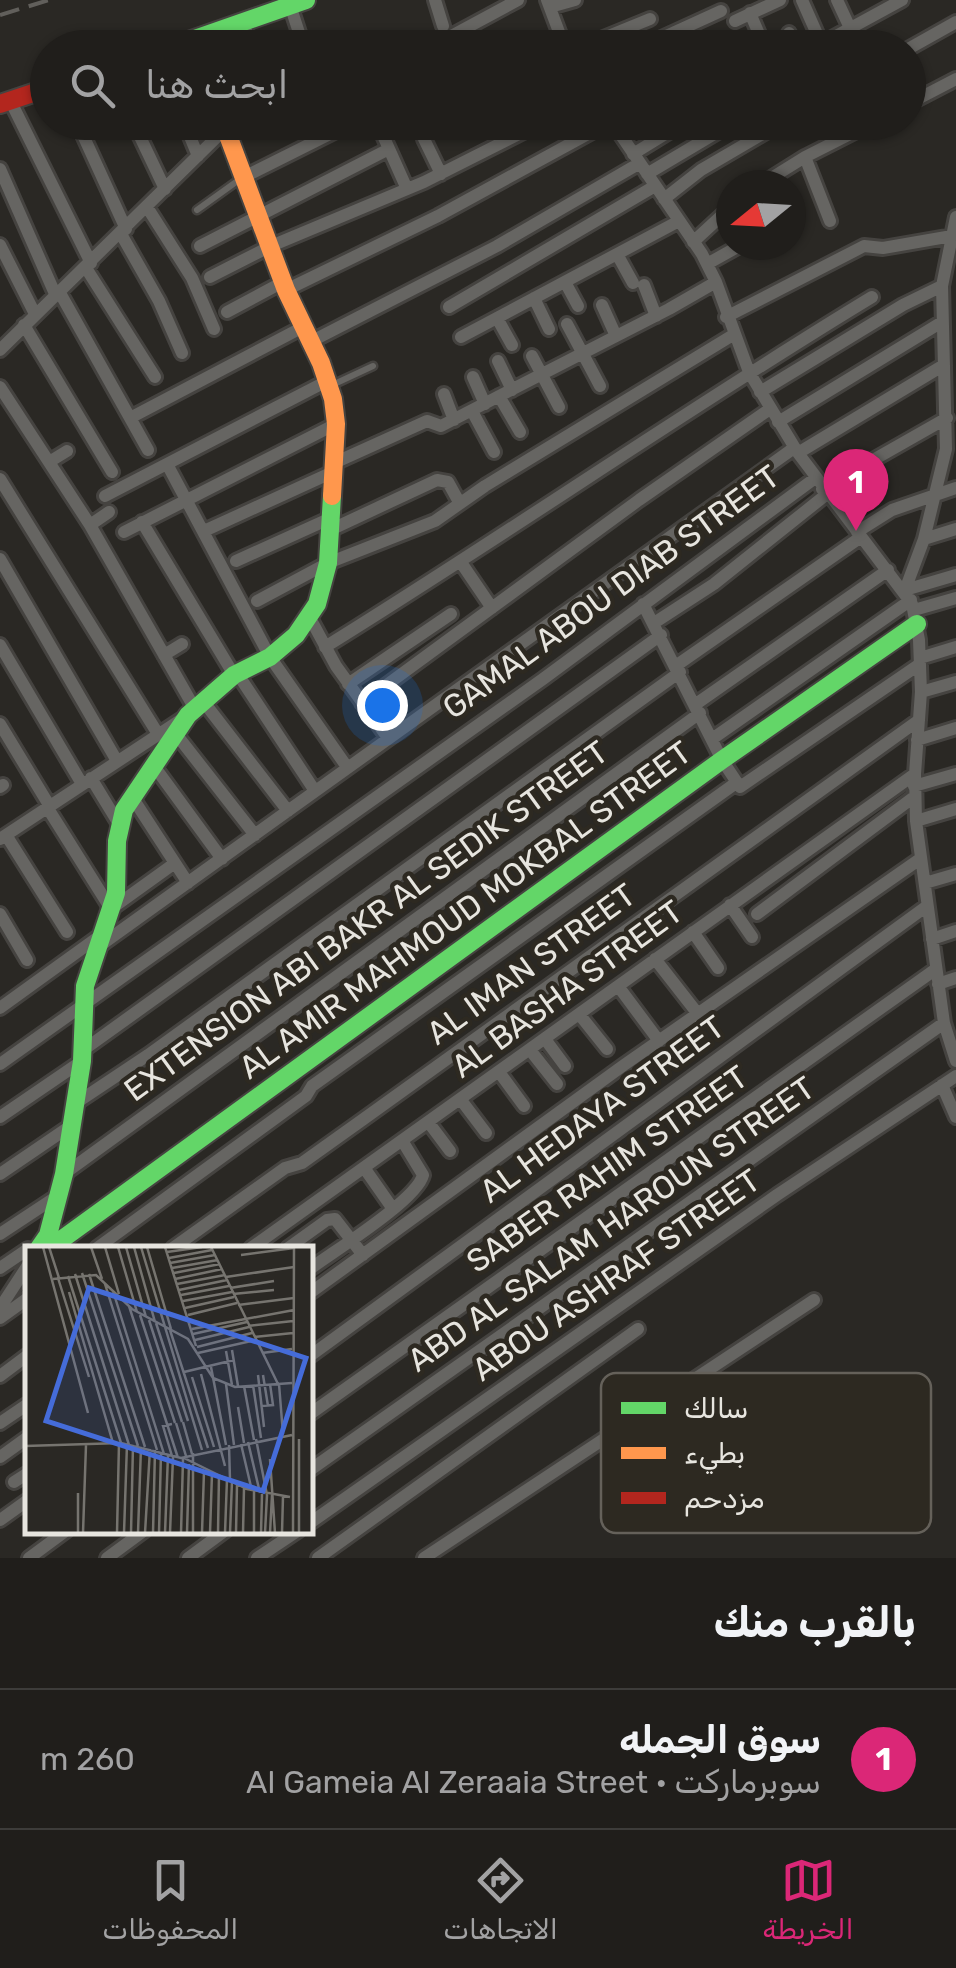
<!DOCTYPE html>
<html lang="ar">
<head>
<meta charset="utf-8">
<style>
  body { margin:0; font-family:Rubik,Cairo,sans-serif; background:#282724; color:#f1f3f6; direction:rtl }
  .compass { position:absolute; left:716px; top:170px; width:90px; height:90px; border-radius:50%; background:#201e1b; box-shadow:0 2px 8px #0004; rotate:252deg }
  .you { position:absolute; left:382px; top:705px; width:35px; height:35px; margin:-25px; border:8px solid #fff; border-radius:50%; background:#1a73e8; box-shadow:0 0 0 15px #1a73e833 }
  .badge { display:grid; place-items:center; width:65px; height:65px; border-radius:50%; background:#db2777; color:#fff; font-size:32px; font-weight:700 }
  .pin { position:absolute; translate:-50% -82px; filter:drop-shadow(0 2px 5px #0008) }
  .pin::after { content:''; position:absolute; top:52px; width:35px; height:30px; background:inherit; clip-path:polygon(0 0,100% 0,50% 100%) }
  .list { margin:0; padding:0; list-style:none }
  h2 { display:flex; justify-content:space-between; align-items:center; height:130px; margin:0; padding:0 40px; font-size:42px }
  h2 small { font-size:32px; font-weight:400; color:#a2a2a3 }
  .list li { display:grid; grid-template-columns:65px 1fr auto; gap:30px; align-items:center; box-sizing:border-box; height:140px; padding:0 40px; border-top:2px solid #3d3c3a }
  .list b { display:block; font-size:38px; white-space:nowrap }
  .list p { margin:0; font-size:32px; white-space:nowrap; color:#a2a2a3 }
  .list em { font-size:32px; font-style:normal; color:#a2a2a3 }
  .icon { flex:none; width:55px; height:55px; fill:none; stroke:currentColor; stroke-width:2; stroke-linecap:round; stroke-linejoin:round }
  .map { position:relative; flex:none; width:956px; height:1558px; overflow:hidden; direction:ltr }
  .search { position:absolute; background:#201e1b; box-shadow:0 2px 8px #0004; left:30px; right:30px; top:30px; height:110px; display:flex; align-items:center; gap:25px; box-sizing:border-box; padding:0 35px; border-radius:55px; color:#a2a2a3; font-size:38px }
  .sheet { height:270px; background:#201e1b }
  nav { display:flex; justify-content:space-around; align-items:center; box-sizing:border-box; height:140px; border-top:2px solid #3d3c3a; background:#201e1b; font-size:28px; color:#a2a2a3 }
  nav a { display:grid; justify-items:center; gap:5px }
  nav .on { color:#db2777 }
  .map>svg:first-child { display:block }
  .lines { fill:none; stroke-linecap:round; stroke-linejoin:round }
  .lane-casing { stroke:#454340; stroke-width:11 }
  .street-casing { stroke:#454340; stroke-width:18 }
  .fast-casing { stroke:#454340; stroke-width:22 }
  .slow-casing { stroke:#454340; stroke-width:22 }
  .jam-casing { stroke:#454340; stroke-width:22 }
  .lane { stroke:#666562; stroke-width:6 }
  .street { stroke:#666562; stroke-width:12 }
  .fast { stroke:#63d668; stroke-width:18 }
  .slow { stroke:#ff974d; stroke-width:18 }
  .jam { stroke:#b3261e; stroke-width:18 }
  .rail { stroke:#615f5b; stroke-width:4; stroke-dasharray:20 10; stroke-linecap:butt }
  .labels { text-anchor:middle; stroke-width:9; stroke-linejoin:round; paint-order:stroke }
  .street-label { font-size:32px; fill:#e7e5df; stroke:#2d2921 }
  .inset-road { fill:none; stroke:#76746f; stroke-width:2.5 }
  .view { fill:#456cd9; fill-opacity:0.15; stroke:#456cd9; stroke-width:5 }
  .inset-edge { fill:none; stroke:#e7e5df; stroke-width:5 }
  .key { fill:#2d2921; stroke:#65615a; stroke-width:2.5 }
  .key-label { font-size:28px; fill:#e7e5df }
</style>
</head>
<body>
<div class="map">
<svg width="956" height="1558" viewBox="0 0 956 1558">
  <rect width="100%" height="100%" fill="#2a2824"/>
  <g class="lines">
    <g class="lane-casing">
      <path id="lane" d="M246 22 255 48
        M502 122 509 138
        M197 210 243 177
        M330 386 373 366"/>
    </g>
    <g class="street-casing">
      <path id="street" d="M435 0 443 26
        M547 0 565 48
        M802 0 821 43
        M837 0 850 28
        M290 5 304 48
        M550 7 575 0
        M750 13 765 48
        M735 21 780 0
        M789 33 795 48
        M429 48 518 0
        M579 48 650 19
        M640 48 721 11
        M814 48 902 0
        M908 49 956 22
        M11 102 91 263
        M908 104 956 79
        M77 122 126 229
        M133 122 165 189
        M184 122 198 156
        M377 122 407 189
        M612 122 702 254 716 282 749 372 798 453 912 604 919 640 921 692 915 774 916 821 944 1023 956 1061
        M424 139 441 174
        M633 154 685 122
        M805 157 830 221
        M0 169 56 296
        M647 174 726 127
        M244 177 354 122
        M760 185 805 157 874 122
        M664 199 701 170 783 122
        M147 207 192 278 214 329
        M121 234 159 301 182 353
        M693 242 731 207
        M0 245 35 314
        M200 246 389 149
        M617 254 633 283
        M707 264 741 245
        M86 268 155 377
        M210 277 271 246 424 182 537 125
        M565 282 578 306
        M644 285 656 316
        M286 290 438 216 610 122
        M60 293 148 450
        M534 298 549 329
        M602 305 616 336
        M449 307 655 186
        M227 312 283 282
        M726 317 864 246 883 248 952 236
        M497 318 512 345
        M567 324 600 386
        M24 325 112 472
        M461 337 679 221
        M310 342 497 246 640 163
        M0 350 225 129
        M532 356 559 407
        M498 361 512 390
        M473 377 485 404
        M0 387 90 525 195 709
        M760 392 903 305 942 286
        M444 394 454 420
        M499 396 520 432
        M472 411 494 452
        M130 418 303 327
        M778 422 942 322
        M798 453 944 365
        M49 462 67 451
        M334 463 427 421 441 426 669 309 716 282
        M167 464 270 657 347 767
        M0 479 158 734
        M822 489 947 418
        M105 496 327 381
        M142 522 234 675
        M90 525 109 512
        M330 530 437 480 448 482 459 502
        M204 531 333 472
        M124 532 336 424
        M857 532 892 510 956 488
        M924 539 956 529
        M0 559 117 761
        M236 561 331 518
        M460 561 492 608
        M905 590 924 539 946 449 942 286 956 217
        M905 590 956 575
        M257 601 328 563 435 521 485 486 733 335
        M643 604 722 760 740 787 920 664
        M914 610 956 598
        M310 618 336 666 388 738
        M654 623 714 584 827 494
        M0 645 82 784
        M325 647C509 533 687 409 872 297
        M164 655 182 644
        M920 658 956 647
        M677 665 861 537
        M237 673 315 791
        M348 684 451 614
        M921 692 956 682
        M203 701 288 811
        M362 703 639 500 770 409
        M696 704 888 570
        M0 724 49 805
        M176 734 255 835
        M712 739 911 600
        M917 740 956 728
        M154 766 222 859
        M91 778 119 824
        M914 786 956 774
        M0 787 3 785
        M132 797 188 883
        M47 807 111 909 175 863
        M916 821 956 809
        M6 835 67 932
        M0 839 182 719
        M925 883 956 874
        M730 905 752 937
        M0 914 27 960
        M757 914 914 797
        M693 932 718 968
        M932 939 956 931
        M98 947 794 448
        M655 959 698 1014
        M938 984 956 978
        M618 986 659 1041
        M0 1008 101 935
        M579 1014 607 1049
        M545 1039 565 1066
        M530 1050 557 1084
        M82 1051 661 635
        M0 1064 543 679 814 479
        M499 1072 524 1106
        M942 1085 956 1117
        M461 1100 486 1133
        M76 1103 148 1055 680 672
        M0 1117 82 1061
        M429 1123 450 1151
        M365 1169 393 1209
        M0 1174 72 1125
        M64 1174 700 713
        M0 1234 59 1195
        M97 1248 306 1096 312 1086 736 783
        M173 1248 285 1168 302 1163 358 1123 919 720
        M251 1248 915 774
        M288 1248 327 1220 335 1219 363 1255
        M0 1268 28 1249
        M310 1269C334 1251 417 1200 423 1175L403 1142
        M310 1293 624 1065 920 859
        M0 1308 28 1265
        M0 1318 28 1298
        M310 1356 927 906
        M0 1376 28 1355
        M310 1414 936 969
        M0 1423 28 1404
        M0 1457 28 1437
        M310 1470 944 1023
        M14 1482 28 1473
        M0 1520 28 1500
        M310 1523 777 1195 956 1076
        M29 1558 67 1530
        M107 1558 145 1530
        M188 1558 226 1530
        M257 1558 299 1530
        M318 1558 638 1329
        M424 1558 814 1300"/>
    </g>
    <g class="fast-casing">
      <path id="fast" d="M169 48 306 0
        M39 1248 48 1235 64 1174 82 1061 85 986 116 893 117 841 124 810 188 715 234 675 270 657 296 635 317 604 328 563 332 496
        M50 1248 722 760 917 624"/>
    </g>
    <g class="slow-casing">
      <path id="slow" d="M223 122 286 290 321 363 333 399 336 424 332 496"/>
    </g>
    <g class="jam-casing">
      <path id="jam" d="M0 104 48 88"/>
    </g>
    <use href="#lane" class="lane"/>
    <use href="#street" class="street"/>
    <use href="#fast" class="fast"/>
    <use href="#slow" class="slow"/>
    <use href="#jam" class="jam"/>
    <path class="rail" d="M0 15 49 0"/>
  </g>
  <g class="labels">
    <g class="street-label">
      <text transform="translate(611 592) rotate(-36)" y="11">GAMAL ABOU DIAB STREET</text>
      <text transform="translate(465 910) rotate(-36)" y="11">AL AMIR MAHMOUD MOKBAL STREET</text>
      <text transform="translate(366 921) rotate(-36)" y="11">EXTENSION ABI BAKR AL SEDIK STREET</text>
      <text transform="translate(531 964) rotate(-36)" y="11">AL IMAN STREET</text>
      <text transform="translate(567 989) rotate(-36)" y="11">AL BASHA STREET</text>
      <text transform="translate(602 1109) rotate(-36)" y="11">AL HEDAYA STREET</text>
      <text transform="translate(607 1169) rotate(-35)" y="11">SABER RAHIM STREET</text>
      <text transform="translate(611 1224) rotate(-35)" y="11">ABD AL SALAM HAROUN STREET</text>
      <text transform="translate(616 1275) rotate(-35)" y="11">ABOU ASHRAF STREET</text>
    </g>
  </g>
  <g transform="translate(25 1246)">
    <rect width="288" height="288" fill="#2a2824"/>
    <path class="inset-road" d="M18 1 63 167M24 1 34 32M66 1 77 33M80 1 94 48M93 1 112 66M101 1 121 71M109 1 130 76M116 1 177 204M122 1 146 83M140 1 171 100M186 1 253 138M142 6 177 1M216 9 269 2M144 12 187 4M145 17 190 9M147 22 193 14M57 27 113 200M149 27 195 18M50 28 104 199M64 28 120 201M43 30 96 197M201 31 269 21M33 32 64 131M28 33 71 29 107 63 163 93 188 132 210 141 267 137M150 33 197 23M80 38 132 204M152 38 200 29M205 42 249 35M154 44 202 34M88 45 139 208M44 46 88 197M208 48 249 44M156 49 204 40M158 55 207 46M213 59 269 52M104 60 153 212M160 62 209 51M115 69 150 177M163 69 212 57M124 74 157 176M131 77 163 175M223 80 268 75M167 83 269 64M145 84 183 202M168 88 222 76M229 91 268 87M170 94 224 81M172 101 227 87M207 104 213 140M201 105 207 139M173 107 231 94M237 107 267 103M186 121 201 199M159 126 209 114M176 128 200 220M233 129 239 181M238 129 243 160M167 131 189 201M201 138 209 199M254 138 258 188M228 139 236 192M219 140 229 194M236 160 248 159 245 138M213 161 219 197M158 176 167 208M151 177 161 210M147 178 138 180 147 210M231 193 242 249M223 196 235 247M216 198 227 245M204 199 205 234M0 200 96 197 156 212 267 189M159 212 222 243 265 251M245 213 250 287M53 287V247M58 287 61 199M92 287 94 197M99 287 102 198M106 287 108 199M113 287 116 201M120 287 125 203M128 287 130 204M134 287 136 206M140 287 143 209M145 287 148 211M156 287 158 213M162 287 164 218M168 287V207M177 287 179 225M185 287 187 227M193 287 194 229M200 287 202 233M205 287 207 235M211 287 212 239M218 287 219 242M229 287V245M236 287 237 248M240 287 242 249M245 287 247 249M257 287 258 250M268 287 269 1M274 287V193M287 287 288 240"/>
    <path class="view" d="M64 42 281 112 238 245 21 175Z"/>
    <rect width="288" height="288" class="inset-edge"/>
  </g>
  <rect x="601" y="1373" width="330" height="160" rx="15" class="key"/>
  <rect x="621" y="1402" width="45" height="12" fill="#63d668"/>
  <rect x="621" y="1447" width="45" height="12" fill="#ff974d"/>
  <rect x="621" y="1492" width="45" height="12" fill="#b3261e"/>
  <g class="key-label">
    <text x="684" y="1418">سالك</text>
    <text x="684" y="1463">بطيء</text>
    <text x="684" y="1508">مزدحم</text>
  </g>
</svg>
<svg class="compass" viewBox="-18 -18 36 36"><path d="M0-13l5 13h-10z" fill="#e53935"/><path d="M0 13l5-13h-10z" fill="#a2a2a3"/></svg>
<div class="you"></div>
<div class="pin badge" style="left:856px;top:531px">1</div>
<div class="search"><svg class="icon" aria-label="search" viewBox="0 0 24 24"><circle cx="10" cy="10" r="6"/><path d="M15 15l6 6"/></svg>ابحث هنا</div>
</div>
<section class="sheet">
<h2>بالقرب منك<small></small></h2>
<ul class="list">
<li><span class="badge">1</span><div><b>سوق الجمله</b><p>سوبرماركت · Al Gameia Al Zeraaia Street</p></div><em>260 m</em></li>
</ul>
</section>
<nav>
<a class="on"><svg class="icon" aria-label="map" viewBox="0 0 24 24"><path d="M3 6l6-2 6 2 6-2v14l-6 2-6-2-6 2zM9 4v14M15 6v14"/></svg>الخريطة</a>
<a><svg class="icon" aria-label="directions" viewBox="0 0 24 24"><path d="M12 3l9 9-9 9-9-9zM9 14v-3h6M13 9l2 2-2 2"/></svg>الاتجاهات</a>
<a><svg class="icon" aria-label="saved" viewBox="0 0 24 24"><path d="M7 4h10v16l-5-4-5 4z"/></svg>المحفوظات</a>
</nav>
</body>
</html>
